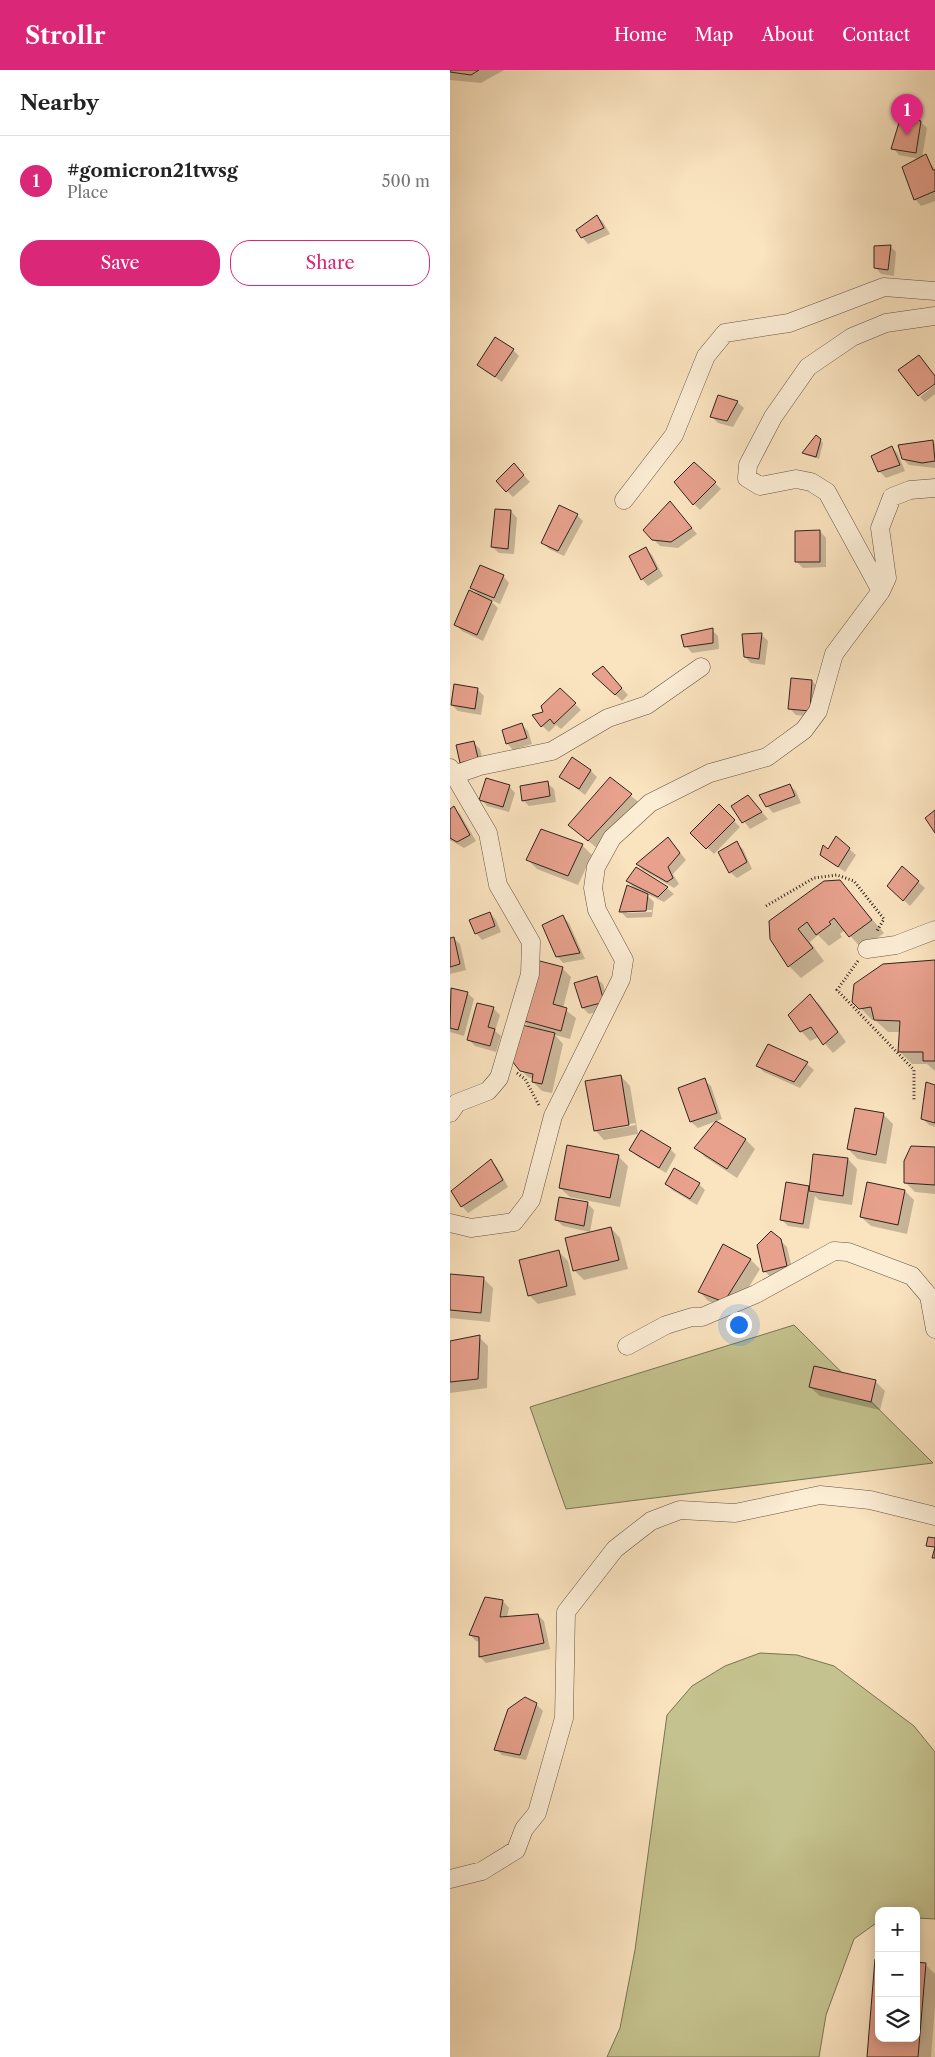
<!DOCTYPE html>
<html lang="en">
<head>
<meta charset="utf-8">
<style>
  body { margin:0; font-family:"Libre Caslon Text",serif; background:#f6f6f6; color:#222 }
  .controls { position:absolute; right:15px; bottom:15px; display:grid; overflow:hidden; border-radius:10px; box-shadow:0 2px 12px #0003 }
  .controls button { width:45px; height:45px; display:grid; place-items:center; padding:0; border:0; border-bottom:1px solid #e0e0e0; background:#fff; color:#222; font:25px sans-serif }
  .you { position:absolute; left:288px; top:1254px; width:18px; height:18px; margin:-12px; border:4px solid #fff; border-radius:50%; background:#1a73e8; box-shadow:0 0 0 8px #1a73e833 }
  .badge { display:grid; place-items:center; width:32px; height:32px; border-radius:50%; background:#db2777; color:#fff; font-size:16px; font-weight:700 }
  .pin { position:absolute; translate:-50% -41px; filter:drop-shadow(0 1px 2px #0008) }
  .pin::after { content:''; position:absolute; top:26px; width:18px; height:15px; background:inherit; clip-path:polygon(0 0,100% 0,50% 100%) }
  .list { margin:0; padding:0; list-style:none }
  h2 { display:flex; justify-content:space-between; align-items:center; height:65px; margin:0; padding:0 20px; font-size:21px }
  h2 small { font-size:16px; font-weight:400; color:#767676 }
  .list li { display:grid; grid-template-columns:32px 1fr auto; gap:15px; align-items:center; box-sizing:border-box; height:90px; padding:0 20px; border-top:1px solid #e0e0e0 }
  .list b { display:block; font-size:19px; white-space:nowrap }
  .list p { margin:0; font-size:16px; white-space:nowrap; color:#767676 }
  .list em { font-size:16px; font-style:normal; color:#767676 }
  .actions { display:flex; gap:10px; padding:15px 20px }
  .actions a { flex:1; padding:11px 0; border:1px solid #db2777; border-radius:20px; text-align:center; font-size:18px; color:#db2777 }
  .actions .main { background:#db2777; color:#fff }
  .icon { flex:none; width:28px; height:28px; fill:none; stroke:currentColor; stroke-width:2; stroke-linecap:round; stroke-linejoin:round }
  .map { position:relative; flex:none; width:485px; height:1987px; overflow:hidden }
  header { display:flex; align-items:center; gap:30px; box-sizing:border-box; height:70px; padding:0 25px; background:#db2777; color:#fff }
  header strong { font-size:24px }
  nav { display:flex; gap:28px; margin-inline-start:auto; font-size:18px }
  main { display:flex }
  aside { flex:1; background:#fff }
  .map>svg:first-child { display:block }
  .green { fill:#c4c28e; stroke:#7a7355 }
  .shadow { fill:#0003; fill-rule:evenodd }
  .building { fill:#e7a18d; stroke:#30241c }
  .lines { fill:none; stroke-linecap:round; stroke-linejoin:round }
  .minor-casing { stroke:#625445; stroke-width:19 }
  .path { stroke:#30241c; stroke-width:3; stroke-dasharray:1 2.5; stroke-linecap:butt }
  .minor { stroke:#fcedd5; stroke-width:18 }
</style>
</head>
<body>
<header>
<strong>Strollr</strong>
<nav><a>Home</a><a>Map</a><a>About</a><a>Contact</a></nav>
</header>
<main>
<aside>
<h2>Nearby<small></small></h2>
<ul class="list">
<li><span class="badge">1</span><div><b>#gomicron21twsg</b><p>Place</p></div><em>500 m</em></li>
</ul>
<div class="actions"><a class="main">Save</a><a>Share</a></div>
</aside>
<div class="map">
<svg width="485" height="1987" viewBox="0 0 485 1987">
  <rect width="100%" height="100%" fill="#fae3bf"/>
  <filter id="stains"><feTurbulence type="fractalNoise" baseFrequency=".004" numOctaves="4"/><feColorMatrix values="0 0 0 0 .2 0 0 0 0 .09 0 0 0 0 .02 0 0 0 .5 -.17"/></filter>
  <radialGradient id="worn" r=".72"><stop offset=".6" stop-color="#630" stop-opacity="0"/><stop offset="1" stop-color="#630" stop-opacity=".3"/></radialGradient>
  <path class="green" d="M344 1255 483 1393 116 1439 80 1337Z
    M310 1583 347 1585 384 1596 464 1656 485 1682V1849L466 1848V1841H429V1851L404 1869 376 1945 369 1987H157L170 1958 185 1880 217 1645 242 1616 275 1596Z"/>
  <path class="shadow" d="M0 0H54L31 13 0 10Z
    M471 52 477 58 472 88 475 86 485 99V131L471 136 465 129 470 89 449 85 443 78Z
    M147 146 153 152 160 164 138 174 132 167Z
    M440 176 446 182 444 206 431 204 425 197Z
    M63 280 69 286 52 312 28 295Z
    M485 315V324L475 332 470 327Z
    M287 332 294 338 283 357 268 353 262 347Z
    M370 370 373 373 369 389 356 385 353 383Z
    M483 372 485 374V398L459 395 453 389Z
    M442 377 448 384 455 401 436 408 429 401Z
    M64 395 80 412 63 427 57 421Z
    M265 413 271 419 250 440 244 434Z
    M226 439 247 464 228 478 210 476 203 469Z
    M61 441 67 448 64 484 49 483 42 477Z
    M127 445 133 451 114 486 99 479 92 472Z
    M370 461 376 468V497L353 498 347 492Z
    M196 479 202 485 213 506 198 516 192 509 180 487Z
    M53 506 59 513 50 534 39 529 48 538 33 571 12 561 5 554 30 526 22 518Z
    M262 560 268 566 269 579 242 583 236 576Z
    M312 565 318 571 315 595 301 593 295 587Z
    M159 604 178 625 172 631 150 610Z
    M362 611 368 617 366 647 346 645 340 639Z
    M27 619 34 626 31 645 8 641 2 635Z
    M110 619 131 640 111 659 106 655 99 662 92 656 95 643Z
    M72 655 78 661 82 674 63 680 57 673Z
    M23 672 30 679 34 694 18 698 11 692Z
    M141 701 147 707 135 725 110 706Z
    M160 709 191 734 148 779 119 755Z
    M97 713 104 719 106 732 79 736 73 730Z
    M340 715 346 721 351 733 323 743 317 736Z
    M59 716 65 723 59 742 37 736 31 729Z
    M304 733 318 749 300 759 282 736Z
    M269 736 290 757 264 784 242 763Z
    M4 738 10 744 26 771 14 778 0 770V740Z
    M286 773 293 779 302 799 287 808 280 802Z
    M132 775 142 785 128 815 87 799 77 789Z
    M224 775 236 790 223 804 229 814 224 818 193 800 187 794Z
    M399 779 406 785 395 802 371 785 379 781Z
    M452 798 475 818 460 836 439 816Z
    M187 799 217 818 224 824 214 832 195 823 204 832 202 847 177 848 171 842 187 821 177 811ZM177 840H202V842L177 843Z
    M390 812 434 863 412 879 395 860 390 864 392 867 379 876 368 865 360 872 374 891 351 908 339 896 321 869Z
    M40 843 46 850 51 862 32 870 26 863Z
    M113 847 119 853 135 889 113 893 107 886Z
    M3 868 10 874 16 900 0 904V869Z
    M485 891V1001L477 994H462L450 982V962H438L425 950H422L404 931Z
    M112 898 121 907 113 938 126 948 120 969 105 965 113 974 102 1023 92 1021 83 1012V1009L78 1007 68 997 80 958 72 950Z
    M146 908 153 914 160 938 139 944 133 938Z
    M1 919 17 923 24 929 14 966 0 962Z
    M360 926 370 935 396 972 383 983 369 967 360 971 351 961Z
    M43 938 50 945 45 961 51 966 46 982 25 976 18 969Z
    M319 975 357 994 364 1000 350 1018 314 1002 308 996Z
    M171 1006 180 1016 188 1064 154 1070 145 1060ZM185 1053 186 1055 151 1061V1059Z
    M254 1010 261 1016 272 1049 248 1058 241 1052 230 1019Z
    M485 1016V1057L479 1055 473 1049Z
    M406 1039 434 1045 443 1054 436 1094 408 1089 398 1079Z
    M296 1070 305 1079 287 1108 255 1087 246 1078Z
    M485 1078V1124L465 1122 456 1113Z
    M220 1079 226 1085 216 1103 187 1086 180 1080Z
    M168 1086 178 1096 170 1137 120 1127 110 1118Z
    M398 1089 407 1099 402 1135 369 1130 365 1126 359 1159 338 1156 332 1150 337 1114 360 1117Z
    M40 1090 47 1097 58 1117 18 1143 12 1136Z
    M216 1113 249 1114 255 1120 247 1135 222 1120Z
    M455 1121 464 1130 457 1164 421 1156 411 1147Z
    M110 1128 138 1134 144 1140 140 1162 113 1156 106 1150Z
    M161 1158 170 1168 178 1199 134 1210 124 1200Z
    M330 1170 337 1177 343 1202 321 1207 314 1201Z
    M273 1175 301 1190 310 1199 284 1241 258 1231 249 1221Z
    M109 1182 118 1191 126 1225 88 1234 79 1225Z
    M0 1205 34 1209 43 1218 40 1252 0 1248Z
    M29 1267 38 1276 37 1318 0 1323V1272Z
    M425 1311 435 1321 430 1340 370 1326 360 1317Z
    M53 1531 59 1538 57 1547 88 1545 94 1551 100 1579 36 1593 30 1587 31 1572 26 1571 20 1565Z
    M86 1634 93 1641 76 1690 52 1685 46 1679Z
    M475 1894 485 1904V1937L481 1987H418L429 1968H466Z"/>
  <path class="building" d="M0 0H29L21 5 0 2Z
    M451 46 471 51 466 83 441 79Z
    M476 84 483 100H485V121L464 130 452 97Z
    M147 145 154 158 131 168 126 160Z
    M441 175 438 200 424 198V176Z
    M45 267 64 279 45 307 27 295Z
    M469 285 485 306V314L468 326 448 300Z
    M268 325 288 331 277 351 260 347Z
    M366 365 371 369 366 387 352 383Z
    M483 370 485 391 472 393 452 389 448 375Z
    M442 376 450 395 428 402 421 386Z
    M244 392 266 412 243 435 224 412Z
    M64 393 74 405 56 422 46 411Z
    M220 431 242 458 221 472 202 470 193 460Z
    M109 435 128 444 108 481 91 473Z
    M45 439 61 440 58 479 41 477Z
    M370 460V492H345V461Z
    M196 477 207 499 191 510 179 486Z
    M30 495 54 505 44 528 20 518Z
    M19 520 42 531 27 565 4 555Z
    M263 558V573L234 577 231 565Z
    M312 563 309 589 294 587 292 564Z
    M153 596 172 618 165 625 142 604Z
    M341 608 362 610 360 641 338 639Z
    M4 614 28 618 25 639 1 635Z
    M110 618 126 633 104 654 100 649 91 657 82 645 93 642 91 636Z
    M72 653 77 668 56 674 52 660Z
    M24 671 28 688 10 693 6 675Z
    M122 687 141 700 129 719 109 707Z
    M160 707 182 724 138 771 118 755Z
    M36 708 60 715 53 737 29 730Z
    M98 711 100 726 72 731 70 716Z
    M340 714 345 726 316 737 309 725Z
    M298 725 312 742 292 753 281 736Z
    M269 734 285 750 256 779 240 763Z
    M4 736 20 765 7 772 0 768V739Z
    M485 740V763L475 748Z
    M91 759 133 774 118 806 76 790Z
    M386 766 400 778 388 797 370 785 373 775 378 779Z
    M218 767 230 783 218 797 223 808 217 812 186 794Z
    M287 771 297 792 279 803 268 782Z
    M452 796 469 811 453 831 437 816Z
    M186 797 218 817 208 827 176 811Z
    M390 810 422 850 399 867 384 848 379 852 381 854 366 865 357 852 348 859 363 878 338 897 320 869 319 851 374 811Z
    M177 815 198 824 196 841 169 842Z
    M40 842 45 856 25 864 19 850Z
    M113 845 130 883 106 887 92 855Z
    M4 867 10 894 0 897V868Z
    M86 890 113 897 103 934 117 938 111 961 71 950Z
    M485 890V991H473V982H448L450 951 424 950 421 937 409 939 402 932 404 914 433 894Z
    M147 906 154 932 132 938 124 913Z
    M1 918 18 922 8 960 0 958Z
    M360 924 388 962 373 975 361 957 350 962 338 945Z
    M27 933 44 937 38 957 45 959 40 976 17 970Z
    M68 954 105 963 92 1014 82 1012 83 1004 70 1001 62 991Z
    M318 974 358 992 344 1012 306 996Z
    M171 1005 179 1055 144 1061 135 1011Z
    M255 1008 267 1043 240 1052 228 1018Z
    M476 1012 485 1015V1053L471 1049Z
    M405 1038 434 1043 426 1085 397 1079Z
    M266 1051 296 1069 277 1099 244 1078Z
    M191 1060 221 1078 209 1098 179 1080Z
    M117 1075 169 1085 160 1128 109 1118Z
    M461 1076 485 1077V1115L454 1113V1091Z
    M363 1084 398 1088 393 1126 359 1121Z
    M41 1089 53 1110 11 1137 1 1121Z
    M224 1098 250 1113 240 1129 215 1114Z
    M336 1112 359 1116 353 1154 330 1150Z
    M417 1112 455 1120 448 1155 410 1147Z
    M109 1127 138 1132 134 1156 105 1150Z
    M161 1157 169 1190 123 1201 115 1168Z
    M321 1161 331 1169 337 1196 313 1202 307 1175Z
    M273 1174 301 1189 274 1232 248 1222Z
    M109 1180 117 1216 78 1226 69 1190Z
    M0 1204 34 1207 31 1243 0 1240Z
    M30 1265 28 1309 0 1312V1271Z
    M364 1296 426 1310 421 1332 359 1317Z
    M478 1467 485 1468V1488H482L485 1477 476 1476Z
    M35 1527 53 1530 50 1547 88 1544 94 1573 29 1587V1567L19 1565Z
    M75 1627 87 1633 70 1685 44 1680 58 1639Z
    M425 1889 429 1890V1968H466V1892L476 1893 468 1987H417Z"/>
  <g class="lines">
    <g class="minor-casing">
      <path id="minor" d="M174 430 224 365 256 286 275 263 339 253 434 217 485 221
        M431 521 377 422 361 412 346 409 310 416 297 408 298 395 323 347 358 297 402 267 436 253 485 246
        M0 698 38 763 48 815 81 872 80 904 49 1008 38 1021 7 1033 0 1043
        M4 705 30 696 102 681 158 648 197 635 251 597
        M417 879 446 875 485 860
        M0 1153 21 1158 64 1152 81 1130 103 1046 171 909 174 890 147 840 143 818 146 797 162 768 200 733 260 703 317 687 354 660 368 641 384 584 431 521 437 508 430 458 442 427 460 420 485 418
        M177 1276 216 1255 242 1247H252L306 1224 384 1181 398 1182 462 1206 479 1226 485 1259
        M0 1809 32 1801 66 1780 74 1759 87 1743 114 1648 116 1542 165 1479 201 1451 230 1440 285 1443 370 1425 420 1430 485 1446"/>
    </g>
    <path class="path" d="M316 836 364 808 387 805 404 811 434 849 427 861
      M408 891 387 920 464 1000V1030
      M67 1003 75 1009 90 1037"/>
    <use href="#minor" class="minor"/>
  </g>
  <rect width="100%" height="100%" filter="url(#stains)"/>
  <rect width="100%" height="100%" fill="url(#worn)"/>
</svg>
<div class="controls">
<button>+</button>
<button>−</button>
<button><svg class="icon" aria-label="layers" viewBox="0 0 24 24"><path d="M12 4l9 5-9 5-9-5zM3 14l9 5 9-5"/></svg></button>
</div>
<div class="you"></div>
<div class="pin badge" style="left:457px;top:65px">1</div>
</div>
</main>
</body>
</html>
